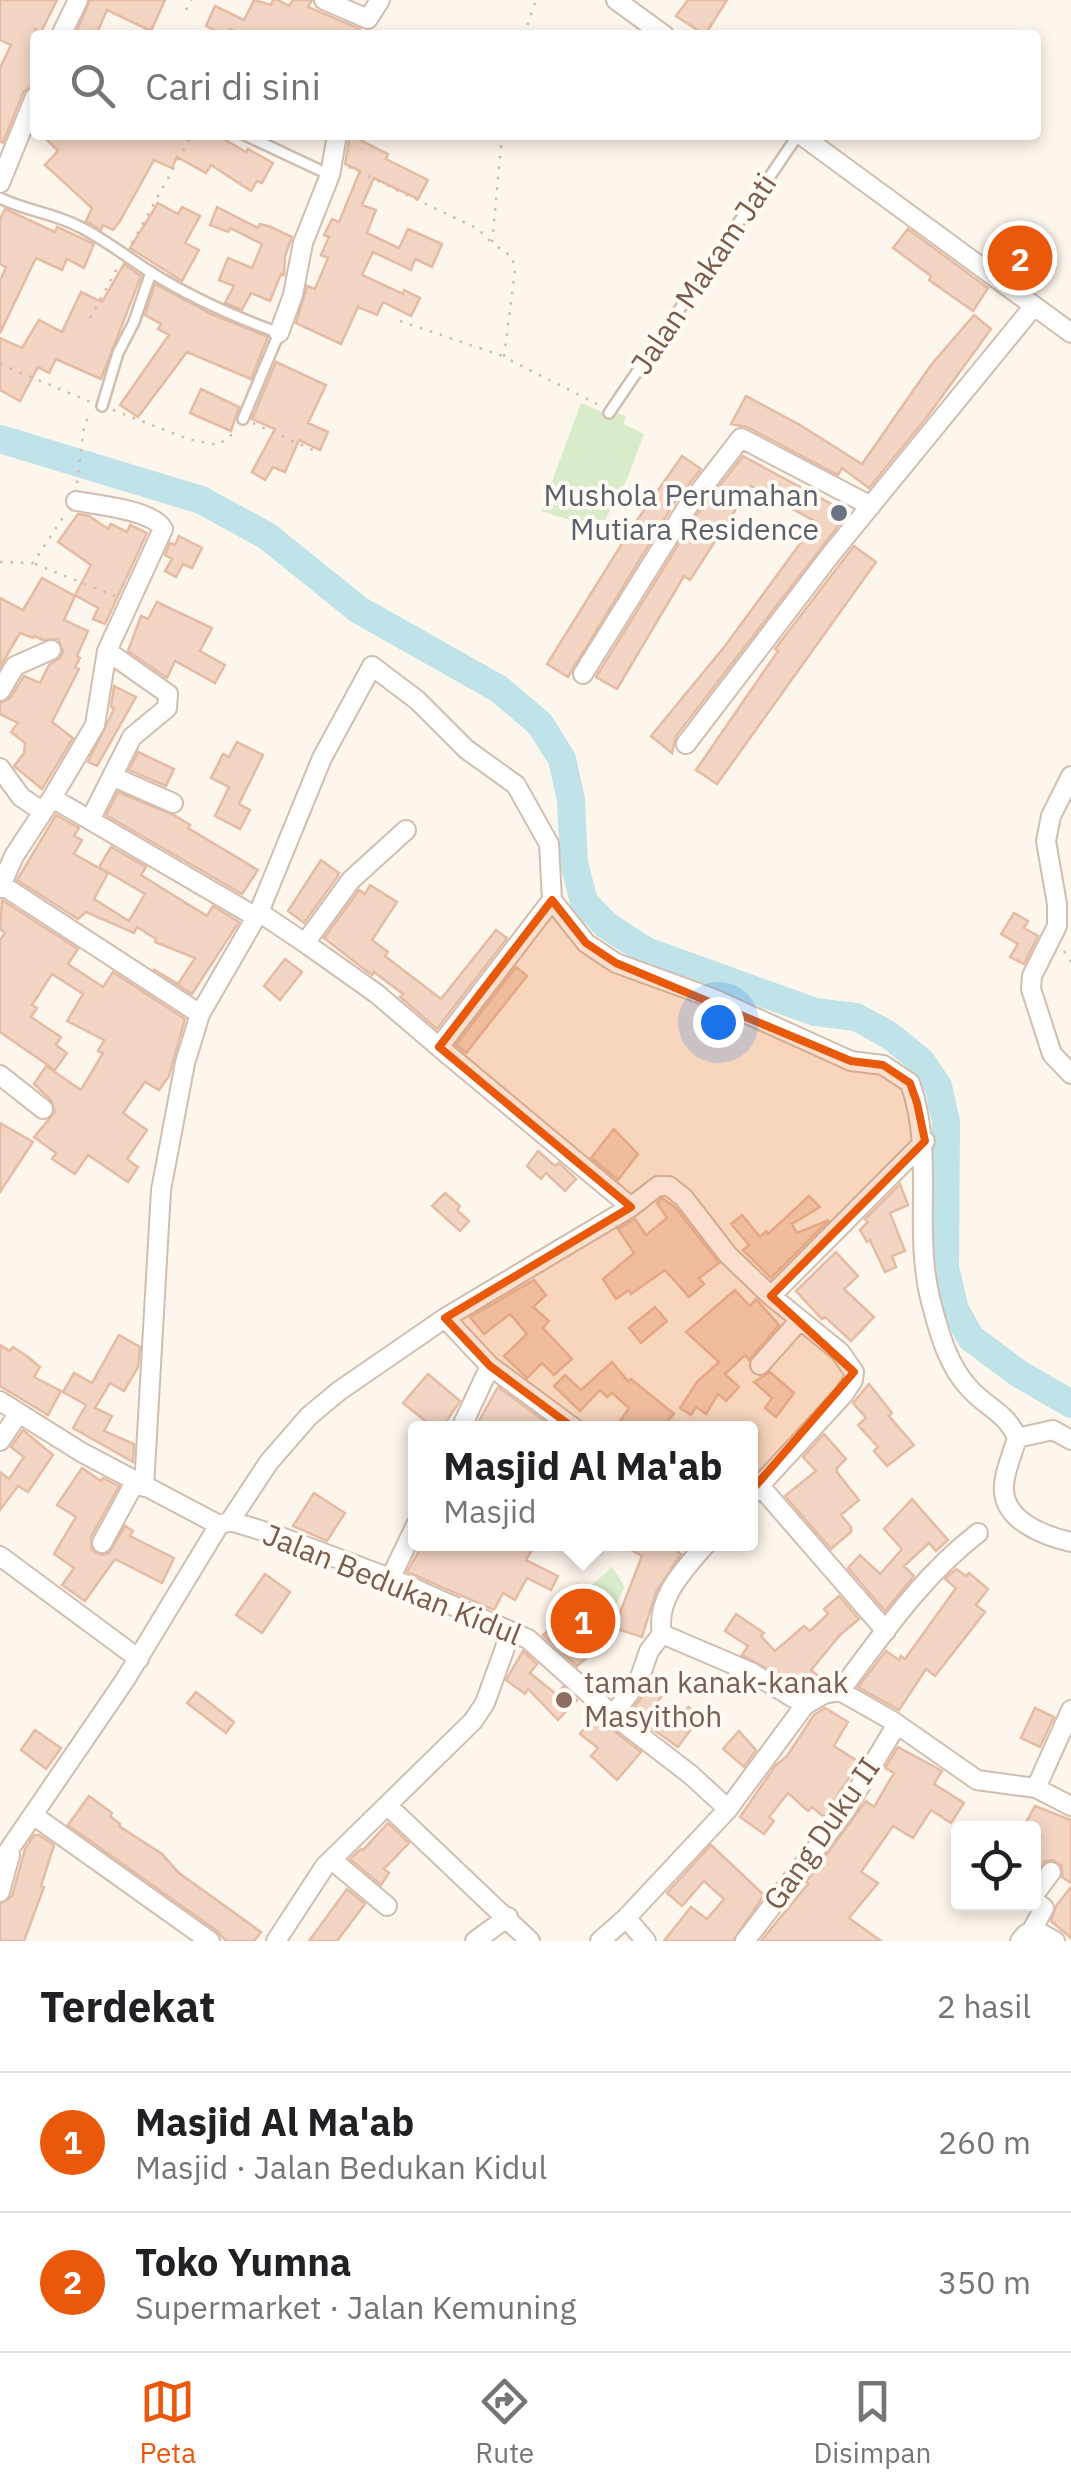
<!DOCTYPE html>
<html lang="id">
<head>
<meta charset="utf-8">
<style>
  body { margin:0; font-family:"IBM Plex Sans",sans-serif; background:#f6f6f6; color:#202124 }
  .controls { position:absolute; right:30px; bottom:30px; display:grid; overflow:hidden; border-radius:10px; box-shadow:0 5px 15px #0003 }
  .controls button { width:90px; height:90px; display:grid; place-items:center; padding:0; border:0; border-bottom:2px solid #e0e0e0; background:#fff; color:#202124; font:50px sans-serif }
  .you { position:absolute; left:718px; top:1022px; width:35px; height:35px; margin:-25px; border:8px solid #fff; border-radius:50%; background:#1a73e8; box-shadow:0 0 0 15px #1a73e833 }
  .badge { display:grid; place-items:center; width:65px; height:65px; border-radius:50%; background:#ea580c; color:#fff; font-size:32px; font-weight:700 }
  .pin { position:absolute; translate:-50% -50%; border:5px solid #fff; box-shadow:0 2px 10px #0006 }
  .popup { position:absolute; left:408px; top:1421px; width:350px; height:130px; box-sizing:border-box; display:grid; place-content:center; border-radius:10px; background:#fff; filter:drop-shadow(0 2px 8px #0005); font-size:32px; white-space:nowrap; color:#757577 }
  .popup b { font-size:38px; color:#202124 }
  .popup::after { content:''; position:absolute; left:50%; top:100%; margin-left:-20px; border:20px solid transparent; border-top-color:#fff }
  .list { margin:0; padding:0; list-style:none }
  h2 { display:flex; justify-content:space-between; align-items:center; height:130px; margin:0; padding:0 40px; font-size:42px }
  h2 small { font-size:32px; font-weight:400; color:#757577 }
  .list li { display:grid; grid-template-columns:65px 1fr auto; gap:30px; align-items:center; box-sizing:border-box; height:140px; padding:0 40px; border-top:2px solid #e0e0e0 }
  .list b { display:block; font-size:38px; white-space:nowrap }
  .list p { margin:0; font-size:32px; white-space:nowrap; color:#757577 }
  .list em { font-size:32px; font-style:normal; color:#757577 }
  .icon { flex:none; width:55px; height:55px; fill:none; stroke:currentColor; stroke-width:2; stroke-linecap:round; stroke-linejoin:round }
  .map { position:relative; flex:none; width:1071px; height:1941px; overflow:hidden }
  .search { position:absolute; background:#fff; box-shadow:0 5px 15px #0003; left:30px; right:30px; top:30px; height:110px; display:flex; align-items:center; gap:25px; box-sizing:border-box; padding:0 35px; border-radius:10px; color:#757577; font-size:38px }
  .sheet { height:410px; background:#fff }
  nav { display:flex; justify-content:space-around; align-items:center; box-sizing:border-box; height:140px; border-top:2px solid #e0e0e0; background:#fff; font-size:28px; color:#757577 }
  nav a { display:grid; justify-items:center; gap:5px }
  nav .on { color:#ea580c }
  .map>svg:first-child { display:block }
  .green { fill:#d8ecc9 }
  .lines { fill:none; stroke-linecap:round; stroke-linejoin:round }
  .stream { stroke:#a5d3da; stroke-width:5 }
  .river { stroke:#bfe3e8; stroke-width:28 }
  .building { fill:#f3d5c3; stroke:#e6bba3; stroke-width:2.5 }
  .service-casing { stroke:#d1beb0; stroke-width:14 }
  .minor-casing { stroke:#d1beb0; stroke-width:22 }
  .path { stroke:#d9b8a5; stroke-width:2.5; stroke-dasharray:2.5 8; stroke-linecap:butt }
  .service { stroke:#fff; stroke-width:9 }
  .minor { stroke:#fff; stroke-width:18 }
  .marked { fill:#e8590c; fill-opacity:0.2; stroke:#e8590c; stroke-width:8; stroke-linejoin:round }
  .worship-dot { fill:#6b7280; stroke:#fffaf3; stroke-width:4 }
  .education-dot { fill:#8d6e63; stroke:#fffaf3; stroke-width:4 }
  .labels { text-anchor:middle; stroke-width:8; stroke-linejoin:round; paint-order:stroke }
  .street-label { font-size:30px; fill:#7a5c4d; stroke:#fffaf3 }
  .worship-label { font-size:30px; fill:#5b616d; stroke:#fffaf3; text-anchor:end }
  .education-label { font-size:30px; fill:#785e54; stroke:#fffaf3; text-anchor:start }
</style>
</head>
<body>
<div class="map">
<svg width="1071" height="1941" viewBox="0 0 1071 1941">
  <rect width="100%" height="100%" fill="#fdf6ec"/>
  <path class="green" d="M581 403 611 416 614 412 626 416 624 424 644 434 628 477 605 520 573 521 541 511Z
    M612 1567 625 1587 607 1622 585 1591Z"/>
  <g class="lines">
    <path class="stream" d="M1062 1397 1071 1391"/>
    <path class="river" d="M0 439 201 500 267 536 359 610 499 689 540 724 562 759 571 800 574 863 584 902 606 925 646 951 815 1012 856 1017 889 1035 921 1061 938 1086 946 1121 945 1267 955 1310 971 1338 1018 1373 1071 1404"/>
  </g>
  <path class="building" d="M0 0H57L41 32 35 29V85L24 91 3 143 0 141V68L11 45 0 40Z
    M90 0H165L151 31 107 10 96 35H75Z
    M254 0 271 5 273 0H278L289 6 293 0H312L308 7 360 29 356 35H242L230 29 225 35 206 26 215 6 244 20Z
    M688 0H727L705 35 676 16Z
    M42 135H217L246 152 248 149 273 163 262 183 257 181 251 191 211 165 206 173 177 157 172 168 154 160 120 221 113 230 103 225 101 230 86 221 92 208 45 165 58 151Z
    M350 135 388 154 386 159 428 180 418 199 374 178 362 205 376 210 367 233 399 248 408 229 442 244 432 267 415 259 411 270 373 252 362 275 403 294 404 290 420 298 411 316 383 302 377 315 358 307 341 344 296 323 307 286 315 289 328 258 321 255 329 237 324 235 332 219 339 222 360 171 345 164Z
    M158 203 178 214 182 207 200 216 185 243 199 250 182 281 130 248Z
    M217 207 258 228 260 224 271 227 292 237 285 256 284 275 281 274 270 301 251 293 242 310 225 303 234 286 219 280 228 258 252 268 262 244 230 228 228 232 210 225Z
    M5 209 55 232 57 227 94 244 84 268 67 259 62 270 36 258 0 333V281L6 267 0 264V219Z
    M908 229 988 288 973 311 929 280 931 276 893 248Z
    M1023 238 1038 249 1017 278 1002 267Z
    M124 264 141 276 101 379 56 359 49 373 38 367 20 401 0 390V338L22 348 39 320 62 332 81 292 102 302Z
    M155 284 211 314 268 337 251 379 187 352 138 417 120 405 169 335 158 329 161 324 145 315Z
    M974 315 991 329 927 417 869 488 842 468 838 475 747 427 731 424 746 396 800 425 862 464 931 365Z
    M276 362 326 385 308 423 328 432 320 450 299 440 285 472 273 467 265 480 252 472 275 429 252 419Z
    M201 389 239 407 231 431 190 413Z
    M682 456 701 469 675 502 568 677 547 664 633 526Z
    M743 456 848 513 676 736 672 753 651 736 725 646 816 522 751 486 690 580 684 576 617 689 596 677 696 516Z
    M78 514 89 516 108 529 111 524 127 532 130 525 147 533 105 624 93 619 98 608 75 595 91 565 58 542Z
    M179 536 202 548 192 568 183 564 176 577 165 571 172 559 165 555 170 543 175 545Z
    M854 546 876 562 717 784 696 770 778 651 775 649Z
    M42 578 75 596 64 620 88 631 77 656 80 658 75 667 79 669 52 722 73 738 42 789 14 766 24 753 25 743 11 732 18 723 0 714V703L10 698 24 676 40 683 49 665 60 658 63 652 58 639 43 640 34 636 33 638 20 633 0 667V598L23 610Z
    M157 602 212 628 200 651 225 665 215 683 175 661 167 678 128 651 141 616 148 619Z
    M114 686 136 697 97 766 88 762 114 709 111 707Z
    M237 742 263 755 239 804 250 810 240 829 215 816 229 787 211 778 223 754 229 757Z
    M138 752 174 769 166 786 129 770Z
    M118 792 174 815 190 825 188 828 258 870 242 894 106 815Z
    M56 815 79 828 74 836 82 840 74 854 108 873 94 899 129 921 145 894 99 867 111 847 146 867 141 875 207 916 213 906 239 922 192 994 153 969 178 984 195 958 155 942 156 939 137 927 134 933 86 912 78 919 17 880Z
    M321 860 339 873 338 876 304 923 288 911Z
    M370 885 397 902 372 940 388 952 385 956 441 999 496 930 507 938 437 1029 400 997 403 994 374 972 372 975 356 963 324 938 359 890 365 894Z
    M2 900 78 949 68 964 103 987 113 972 185 1019 169 1076 159 1090 145 1082 123 1113 147 1130 127 1159 138 1167 128 1182 88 1155 75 1174 52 1159 56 1153 34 1137 55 1112 51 1100 34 1084 46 1066 81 1090 103 1053 98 1051 104 1040 67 1021 83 994 52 974 32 1005 37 1008 31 1017 61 1037 56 1045 67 1053 55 1070 0 1032V940L5 933 0 929Z
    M1014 913 1028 921 1024 928 1038 936 1024 964 1010 957 1018 944 1001 934Z
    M285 959 302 972 280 1000 264 986Z
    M516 967 527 976 466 1053 456 1045Z
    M0 1123 33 1142 0 1192Z
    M614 1129 638 1154 618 1180 591 1158Z
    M538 1151 555 1166 559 1163 576 1179 565 1191 546 1173 541 1179 527 1166Z
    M900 1184 908 1205 890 1213 905 1251 892 1256 896 1267 885 1272 870 1240 867 1242 860 1230 868 1222 865 1219Z
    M445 1193 460 1206 457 1210 469 1221 460 1231 432 1206Z
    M809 1196 820 1207 792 1224 797 1233 829 1220 771 1278 743 1250 749 1245 731 1224 742 1215 760 1237 766 1231 768 1234Z
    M662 1198 675 1207 719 1263 699 1278 704 1284 689 1297 665 1270 631 1294 629 1290 616 1299 603 1279 634 1253 618 1229 635 1219 646 1235 667 1218 657 1203Z
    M836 1252 858 1276 844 1289 874 1317 851 1341 825 1317 822 1319 796 1291Z
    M534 1280 546 1295 533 1307 549 1321 543 1328 572 1359 554 1375 542 1363 527 1378 504 1356 527 1334 510 1314 484 1334 470 1317Z
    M735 1290 750 1306 756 1299 779 1325 749 1360 745 1355 725 1374 739 1387 726 1401 718 1394 706 1414 696 1407 691 1415 680 1408 697 1382 719 1362 686 1332Z
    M655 1307 667 1321 641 1343 629 1328Z
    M119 1335 140 1347 138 1367 124 1391 110 1383 95 1408 112 1416 104 1431 134 1444 133 1462 73 1428 86 1405 63 1392 74 1373 92 1383Z
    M0 1345 10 1351 13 1347 28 1357 40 1367 34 1377 61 1391 48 1415 0 1386Z
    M612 1362 628 1381 631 1379 674 1414 661 1428H625L618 1424 629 1408 612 1393 607 1397 600 1390 580 1411 554 1386 565 1375 581 1390Z
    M770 1372 794 1393 776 1417 765 1408 772 1398 754 1382Z
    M428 1374 460 1401 442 1428H434L403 1403Z
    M869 1384 892 1413 889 1416 914 1445 887 1466 874 1451 878 1447 858 1425 866 1418 853 1403Z
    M498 1387 554 1428H475Z
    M23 1430 53 1455 28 1492 18 1486 0 1510V1472L9 1479 24 1457 11 1447Z
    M824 1434 846 1459 837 1468V1472L859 1500 841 1515 851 1527V1532L831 1549 785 1496 816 1471 803 1457Z
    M82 1468 101 1481 103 1478 119 1486 91 1537 92 1550 101 1555 109 1553 125 1526 133 1531 130 1536 174 1558 162 1583 115 1559 85 1601 62 1585 74 1568 54 1554 76 1517 57 1505Z
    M314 1493 345 1513 327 1541 293 1526Z
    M912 1499 948 1540 936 1551 929 1543 904 1566 914 1576 885 1611 848 1568 860 1555 880 1574 902 1549 884 1529Z
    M423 1544H522L532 1550 526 1560 558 1576 551 1590 527 1578 515 1600 503 1593 494 1610 407 1572Z
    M620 1544H683L678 1552 681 1554 656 1592 642 1637 614 1628 642 1556Z
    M956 1569 966 1576 969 1573 988 1589 976 1605 985 1612 935 1676 926 1669 899 1710 858 1687 886 1651 899 1660 901 1656 905 1659 956 1588 945 1579Z
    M265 1574 290 1592 262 1633 236 1615Z
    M839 1596 859 1619 841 1634 811 1670 818 1676 805 1690 742 1655 748 1646 725 1631 736 1614 764 1633 761 1636 775 1651 804 1626 810 1631 828 1614 824 1609Z
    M585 1600 607 1626 574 1616 599 1647 577 1666 543 1635Z
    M523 1651 537 1664 530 1673 556 1694 563 1687 577 1700 558 1720 528 1689 525 1694 506 1680Z
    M651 1684 664 1692 657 1703 680 1719 688 1707 701 1715 678 1747 630 1713Z
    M196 1692 234 1722 226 1733 187 1703Z
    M825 1708 848 1722 834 1746 859 1762 824 1817 812 1807 808 1811 788 1793 769 1817 774 1821 764 1834 740 1817 775 1766 787 1756 814 1715Z
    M1035 1708 1054 1717 1040 1747 1021 1738Z
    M594 1715 641 1752 617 1780 591 1756 598 1748 580 1734Z
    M35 1730 61 1748 46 1769 21 1750Z
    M739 1731 756 1750 744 1767 723 1749Z
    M898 1747 942 1771 934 1784 964 1803 951 1823 931 1810 913 1838 893 1826 861 1872 878 1883 849 1918 881 1941H761L808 1884 806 1882 866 1801 874 1807 894 1773 885 1768Z
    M89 1796 112 1813 110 1816 120 1824 119 1826 162 1854 179 1873 261 1932 254 1941H226L217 1931 68 1825Z
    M1035 1806 1071 1820V1883L1062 1877V1866L1053 1860 1045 1861 1034 1875V1847L1041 1836 1024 1826Z
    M388 1823 409 1843 384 1869 389 1873 381 1885 350 1859 361 1849 363 1850Z
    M34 1835H39L54 1845 41 1886 44 1887 24 1941H0V1904L12 1896 25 1849Z
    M711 1845 764 1895 733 1941H664L691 1907 707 1919 724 1899 704 1881 682 1906 667 1893Z
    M1071 1887V1938L1051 1921 1056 1906Z
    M347 1889 365 1904 337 1941H309Z"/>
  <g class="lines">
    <g class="service-casing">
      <path id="service" d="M245 135 330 175
        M0 198C26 211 54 213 80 227 106 240 128 258 152 273 192 298 235 317 279 333L243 419
        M102 406 118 353 134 322 151 272
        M609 413 798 135"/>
    </g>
    <g class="minor-casing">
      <path id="minor" d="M324 0 368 19 380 0
        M616 0 664 35
        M61 35 78 0
        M801 135 1071 333
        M0 183 35 97
        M279 333 293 295 303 243 330 175 337 135
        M583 674 686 509 741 438 871 506
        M0 691 15 666 51 650
        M686 744 832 553 1034 306
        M0 768 21 797 43 812
        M1071 776 1051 816 1046 841 1057 904V926L1032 976 1031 989 1052 1054 1071 1074
        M114 777 173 803
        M52 798 95 725 107 651 163 529C153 510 98 505 76 501
        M90 820 256 917
        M2 885 200 1014
        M0 888 14 856 52 798 90 820 132 737 167 708 168 694 107 651
        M259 912 305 943 351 880 406 830
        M305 943 377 994 439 1047 552 900
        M439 1047 631 1207
        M0 1075 43 1109
        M771 1296 925 1141
        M445 1318 490 1366 574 1428
        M760 1365 800 1320
        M0 1401 81 1452 219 1525
        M461 1428 490 1366
        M1017 1438C1013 1453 1005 1469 1004 1485 1001 1520 1044 1536 1071 1542
        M1017 1438 1053 1430 1071 1440
        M0 1441 19 1413
        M760 1486 886 1631
        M144 1487 161 1190 185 1063 200 1014 259 912 322 758 372 666 417 700 466 749 516 785 549 844 552 900 586 943 616 963 712 998 851 1061 883 1065 910 1083C935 1153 913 1226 930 1298 938 1329 947 1365 970 1389 986 1407 1008 1414 1017 1438
        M230 1521 269 1462 309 1416 339 1391 445 1318 631 1207 658 1186H669L684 1198 728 1255 771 1296 840 1352 854 1372 853 1380 844 1394 750 1496
        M102 1543 135 1482
        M0 1556 139 1659
        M390 1579 416 1525
        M662 1634 751 1672 805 1705
        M840 1691 891 1720 977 1780 1036 1788 1071 1806
        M613 1715 639 1680 649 1651 662 1634C655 1598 685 1569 706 1544
        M1036 1788 1071 1710
        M389 1807 530 1941
        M33 1815 210 1941
        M332 1860 387 1906
        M0 1863 125 1680 219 1525 230 1521 273 1534 395 1580 528 1639 613 1715 691 1775 728 1809
        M0 1892 10 1855
        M1034 1895 1051 1872
        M626 1918 646 1941
        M1031 1932 1044 1908 1034 1900
        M276 1941 325 1866 473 1721 485 1703 510 1634
        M475 1941 508 1917
        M600 1941 626 1918 728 1809 805 1705 824 1694 840 1691C883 1634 921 1577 978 1533
        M745 1941 845 1811 897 1724
        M1020 1941 1026 1934 1037 1931 1055 1941"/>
    </g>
    <path class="path" d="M186 10 191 0
      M524 35 536 0
      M502 135 492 243 512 257 515 270 504 357 597 404
      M349 167 478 229 491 242
      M132 243 192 135
      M90 318 118 267
      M400 321 503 356
      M0 364 91 402
      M113 410 188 439 218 445 238 430
      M253 423 315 451
      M77 483 84 426 90 413
      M0 562 33 563 66 513
      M35 564 115 596
      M1064 951 1071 962"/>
    <use href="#service" class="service"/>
    <use href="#minor" class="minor"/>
  </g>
  <path class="marked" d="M552 900 586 943 616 963 851 1061 883 1065 910 1083 917 1103 925 1141 771 1296 854 1372 715 1533 490 1366 445 1318 631 1207 439 1047Z"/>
  <circle class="worship-dot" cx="839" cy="513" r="10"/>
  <circle class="education-dot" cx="564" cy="1700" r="10"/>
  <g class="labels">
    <g class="street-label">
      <text transform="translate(704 274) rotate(-56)" y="10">Jalan Makam Jati</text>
      <text transform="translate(392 1585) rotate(22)" y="10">Jalan Bedukan Kidul</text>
      <text transform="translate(822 1834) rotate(-55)" y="10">Gang Duku II</text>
    </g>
    <g class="worship-label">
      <text x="819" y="506">Mushola Perumahan<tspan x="819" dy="34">Mutiara Residence</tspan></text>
    </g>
    <g class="education-label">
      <text x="584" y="1693">taman kanak-kanak<tspan x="584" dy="34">Masyithoh</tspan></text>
    </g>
  </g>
</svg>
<div class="controls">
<button><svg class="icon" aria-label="locate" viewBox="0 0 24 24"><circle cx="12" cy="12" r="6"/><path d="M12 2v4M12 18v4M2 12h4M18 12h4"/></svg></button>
</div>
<div class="you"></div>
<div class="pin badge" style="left:583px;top:1621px">1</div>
<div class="popup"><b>Masjid Al Ma'ab</b>Masjid</div>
<div class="pin badge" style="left:1020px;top:258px">2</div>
<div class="search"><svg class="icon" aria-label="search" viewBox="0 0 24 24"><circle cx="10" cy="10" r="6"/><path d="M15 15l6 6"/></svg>Cari di sini</div>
</div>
<section class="sheet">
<h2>Terdekat<small>2 hasil</small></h2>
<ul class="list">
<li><span class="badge">1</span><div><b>Masjid Al Ma'ab</b><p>Masjid · Jalan Bedukan Kidul</p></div><em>260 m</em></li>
<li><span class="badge">2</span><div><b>Toko Yumna</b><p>Supermarket · Jalan Kemuning</p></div><em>350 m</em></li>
</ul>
</section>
<nav>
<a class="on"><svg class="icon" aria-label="map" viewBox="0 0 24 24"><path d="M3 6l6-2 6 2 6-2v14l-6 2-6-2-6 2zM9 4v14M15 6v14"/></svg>Peta</a>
<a><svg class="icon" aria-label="directions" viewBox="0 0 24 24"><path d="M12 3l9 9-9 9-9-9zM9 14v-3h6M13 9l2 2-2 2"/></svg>Rute</a>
<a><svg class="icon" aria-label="saved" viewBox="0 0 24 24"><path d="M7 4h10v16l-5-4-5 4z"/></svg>Disimpan</a>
</nav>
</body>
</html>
